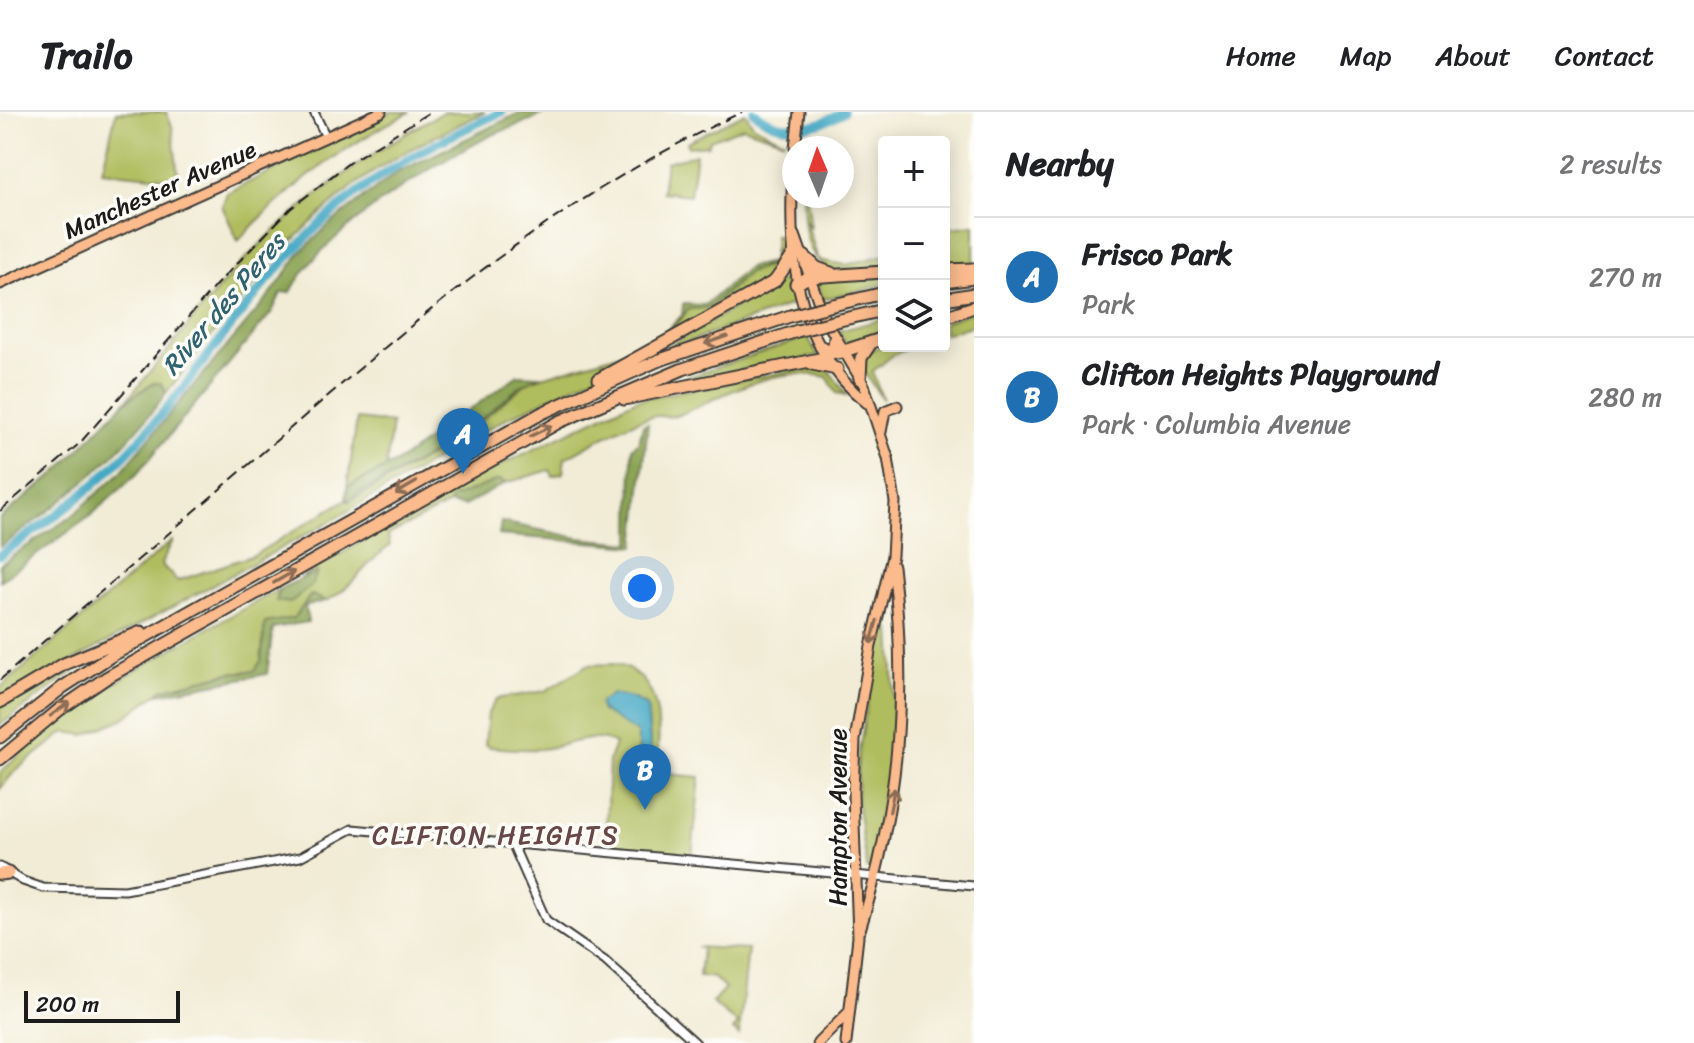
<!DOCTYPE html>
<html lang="en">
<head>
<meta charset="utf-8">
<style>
  body { margin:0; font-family:Sriracha,sans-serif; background:#f6f6f6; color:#202124 }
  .controls { position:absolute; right:24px; top:24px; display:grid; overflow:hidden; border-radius:8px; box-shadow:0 4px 20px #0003 }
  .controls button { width:72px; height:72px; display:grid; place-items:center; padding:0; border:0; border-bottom:2px solid #e0e0e0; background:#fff; color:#202124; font:40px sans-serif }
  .compass { position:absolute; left:782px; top:24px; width:72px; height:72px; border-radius:50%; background:#fff; box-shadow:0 4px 20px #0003; rotate:358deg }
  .scale { position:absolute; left:24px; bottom:20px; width:156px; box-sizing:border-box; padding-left:8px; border:4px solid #1c1c1c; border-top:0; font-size:22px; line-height:28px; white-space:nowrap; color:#1c1c1c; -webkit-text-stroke:6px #fdfcf7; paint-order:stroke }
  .you { position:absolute; left:642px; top:476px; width:28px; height:28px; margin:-20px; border:6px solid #fff; border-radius:50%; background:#1a73e8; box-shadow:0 0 0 12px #1a73e833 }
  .badge { display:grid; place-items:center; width:52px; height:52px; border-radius:50%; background:#1f6fb2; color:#fff; font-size:26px; font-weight:700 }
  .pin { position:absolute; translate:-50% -66px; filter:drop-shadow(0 2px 4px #0008) }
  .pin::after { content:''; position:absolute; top:42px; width:28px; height:24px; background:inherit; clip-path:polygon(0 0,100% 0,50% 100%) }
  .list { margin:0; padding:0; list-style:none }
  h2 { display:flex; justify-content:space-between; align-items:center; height:104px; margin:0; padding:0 32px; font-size:34px }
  h2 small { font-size:26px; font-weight:400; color:#757577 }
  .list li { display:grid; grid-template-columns:52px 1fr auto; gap:24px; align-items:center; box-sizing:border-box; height:120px; padding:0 32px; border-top:2px solid #e0e0e0 }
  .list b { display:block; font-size:30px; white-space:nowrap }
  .list p { margin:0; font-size:26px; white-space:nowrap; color:#757577 }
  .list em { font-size:26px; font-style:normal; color:#757577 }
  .icon { flex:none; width:44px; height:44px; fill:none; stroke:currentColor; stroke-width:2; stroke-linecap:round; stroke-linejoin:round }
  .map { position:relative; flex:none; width:974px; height:931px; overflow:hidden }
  header { display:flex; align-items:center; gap:48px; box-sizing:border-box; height:112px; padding:0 40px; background:#fff; border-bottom:2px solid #e0e0e0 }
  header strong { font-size:38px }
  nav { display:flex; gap:44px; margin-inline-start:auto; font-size:28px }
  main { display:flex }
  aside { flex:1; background:#fff }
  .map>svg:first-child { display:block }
  .green { fill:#b0bd5e; stroke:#666c3d; stroke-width:2 }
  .forest { fill:#8ca455; stroke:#546038; stroke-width:2 }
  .water { fill:#44a8c4; stroke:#306270; stroke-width:2 }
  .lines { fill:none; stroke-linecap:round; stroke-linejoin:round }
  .river { stroke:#44a8c4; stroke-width:9 }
  .minor-casing { stroke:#3c3b38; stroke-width:11 }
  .major-casing { stroke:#3c3b38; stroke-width:13 }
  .highway-casing { stroke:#3c3b38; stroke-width:15 }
  .minor { stroke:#fff; stroke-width:7 }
  .major { stroke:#fbbb8d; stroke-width:9 }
  .highway { stroke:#fbbb8d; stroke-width:11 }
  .rail { stroke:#1c1c1c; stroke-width:2; stroke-dasharray:12 6; stroke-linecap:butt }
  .highway-bridge-casing { stroke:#3c3b38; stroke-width:15; stroke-linecap:butt }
  .highway-bridge { stroke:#fbbb8d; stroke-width:11 }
  .oneway { stroke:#8c6c54 }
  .labels { text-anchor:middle; stroke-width:7; stroke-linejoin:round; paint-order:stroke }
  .street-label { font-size:24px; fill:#1c1c1c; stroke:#fdfcf7 }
  .water-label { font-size:26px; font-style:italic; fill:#306270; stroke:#fdfcf7 }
  .neighbourhood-label { font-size:26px; letter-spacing:2px; fill:#674847; stroke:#fdfcf7 }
</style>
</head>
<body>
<header>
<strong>Trailo</strong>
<nav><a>Home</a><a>Map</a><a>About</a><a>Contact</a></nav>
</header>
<main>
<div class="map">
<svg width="974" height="931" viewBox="0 0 974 931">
  <rect width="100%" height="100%" fill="#fdfcf7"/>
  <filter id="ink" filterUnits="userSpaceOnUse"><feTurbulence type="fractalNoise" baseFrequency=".0125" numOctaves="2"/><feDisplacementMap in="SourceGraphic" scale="16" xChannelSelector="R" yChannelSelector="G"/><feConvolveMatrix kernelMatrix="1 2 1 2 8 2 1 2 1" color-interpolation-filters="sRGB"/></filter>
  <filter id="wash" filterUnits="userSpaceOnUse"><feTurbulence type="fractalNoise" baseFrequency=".006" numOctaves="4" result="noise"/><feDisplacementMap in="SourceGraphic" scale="32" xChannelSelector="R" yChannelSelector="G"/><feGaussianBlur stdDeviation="1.8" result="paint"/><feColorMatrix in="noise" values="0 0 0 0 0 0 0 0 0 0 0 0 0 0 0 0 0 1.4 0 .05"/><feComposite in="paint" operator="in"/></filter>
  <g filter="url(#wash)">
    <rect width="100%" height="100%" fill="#f2ecd6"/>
    <path class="green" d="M116 0H166L172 14 178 63 173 66 102 59Z
      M391 0H410C344 34 289 74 238 129L222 94 227 81Z
      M443 0H485C444 20 403 39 366 65 289 119 225 208 166 281L164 275 144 277 124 291C159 251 191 208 226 168 287 99 363 44 443 0Z
      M745 1 754 14 785 29 743 15 710 28 708 33 688 35 687 30Z
      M696 42 690 83 662 80 666 50Z
      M803 84H807L811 116 806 108 818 148 846 153 884 143V157L827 158C803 138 804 110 803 84Z
      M974 113V153L944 155V117Z
      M775 123 785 127C786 175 759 165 729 192L629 248 507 306 326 412 0 588V576L173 428 161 452 177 469 254 443 345 388 350 390 456 329 529 269 655 231 689 196H708L750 160 774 153Z
      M884 164V173L823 187 816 167Z
      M785 168 794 192 656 241 780 169Z
      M974 199V213L944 222V210Z
      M884 207V222L848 235 838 219Z
      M808 225 818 244 667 272Z
      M884 231V234H914L893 243 872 260 883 288 864 260 866 242Z
      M810 255 829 259 847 283 837 281 827 265C775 252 724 283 679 303 669 307 659 302 649 305 628 310 585 335 565 346L563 361 553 364 550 358 506 371 498 368 452 386 449 392 388 423 390 434C364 450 356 475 326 489L311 483 294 506 265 511 261 549 254 559 229 561 162 578 123 607 85 623 65 620 15 659 0 677V661C81 581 183 531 281 476L276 484 308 462 302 464 468 369 635 288Z
      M357 307 392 311 386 356 347 375Z
      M881 513 891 517C896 598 896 679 871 757H867L857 688 858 645Z
      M101 540 0 613V594L39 568Z
      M614 552C666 563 660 621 656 661L700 665 692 744 605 736 609 648 615 632C593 619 565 635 541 637 523 638 507 637 490 635L485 632 488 601 496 587 545 579 587 553Z
      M697 835 748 838 739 923 733 918 738 912 712 891 725 877 714 866 699 864 702 836Z"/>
    <path class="forest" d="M521 0H546C528 12 504 16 484 27 428 55 318 124 291 180L281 181 272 200 137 362 89 405 0 469V452L72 404 120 361 271 182 300 141 331 111 396 61Z
      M774 136V152L750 160 708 196 689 197C674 212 664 236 638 234L656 228 682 206 683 192 705 193 749 155 772 150Z
      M518 263 540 264 519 275 456 329 346 389 347 375 396 351Z
      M153 271H161L166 281C121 345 63 390 0 435V406L55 362 124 291Z
      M648 311 635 434 499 423 501 410 579 426 631 431 632 336 639 330 643 313Z
      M498 368 506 371 464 394 449 392 452 386Z
      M317 460 312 473 290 491 276 489 281 476Z
      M311 483 326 489 305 494 308 510 273 516 267 562 159 582 162 578 229 561 254 559 261 549 265 511 294 506Z"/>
    <path class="water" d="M612 582 632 586 647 594 651 639 648 643 639 641 637 621 602 599 599 591Z"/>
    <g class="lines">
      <path class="river" d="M754 0C780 22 815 18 843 0
        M0 443C40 415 80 388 115 353 193 276 248 177 330 103 381 58 440 28 502 0"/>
    </g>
  </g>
  <g filter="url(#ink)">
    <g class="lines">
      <g class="minor-casing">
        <path id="minor" d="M314 0 326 25
          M512 731 546 808 605 849 696 931
          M0 755 23 769 43 776 125 778 300 745 352 717 974 774"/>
      </g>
      <g class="major-casing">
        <path id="major" d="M795 36 799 0
          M794 45C787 134 791 230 867 291
          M795 123 824 205 864 273 888 346 895 390 892 444 871 534 855 628 853 682 858 825 846 931
          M0 172 381 0
          M881 320 885 299 897 294
          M860 818C899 694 908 582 893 454
          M818 931 849 900"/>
      </g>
      <g class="highway-casing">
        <path id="highway" d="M804 144 817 156 831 161
          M944 158 974 157
          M944 170 974 166
          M796 172 809 165 884 160
          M944 187 974 182
          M833 193 884 181
          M944 205 974 195
          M840 208 884 198
          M821 235 838 241 884 226
          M812 252 837 257
          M599 267 775 169 792 145
          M860 267 861 246 871 231
          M624 287 824 246 833 240 835 226
          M0 590 64 552 141 520
          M0 625 63 575 111 544 542 301 657 249 790 204
          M0 647 59 598 106 566 559 310 683 257 797 219
          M0 762 8 761"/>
      </g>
      <use href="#minor" class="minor"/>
      <use href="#major" class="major"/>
      <use href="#highway" class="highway"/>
      <path class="rail" d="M0 399 80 331 216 173 290 97 350 50 430 0
        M0 568C89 489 180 412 270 334 423 201 555 87 742 0"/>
      <g class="highway-bridge-casing">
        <path id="highway-bridge" d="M790 204 833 193
          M797 219 840 208"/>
      </g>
      <use href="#highway-bridge" class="highway-bridge"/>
    </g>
    <defs><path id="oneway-shaft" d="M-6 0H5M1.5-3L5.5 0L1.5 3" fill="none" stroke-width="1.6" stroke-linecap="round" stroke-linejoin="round" transform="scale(2)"/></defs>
    <g class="oneway">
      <use href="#oneway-shaft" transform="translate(716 228) rotate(161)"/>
      <use href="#oneway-shaft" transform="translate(541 319) rotate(-27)"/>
      <use href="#oneway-shaft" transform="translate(406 376) rotate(150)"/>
      <use href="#oneway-shaft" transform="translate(284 465) rotate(-30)"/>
      <use href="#oneway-shaft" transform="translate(874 520) rotate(105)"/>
      <use href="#oneway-shaft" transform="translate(60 597) rotate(-36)"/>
      <use href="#oneway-shaft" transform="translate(892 688) rotate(-79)"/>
    </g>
  </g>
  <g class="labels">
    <g class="street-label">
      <text transform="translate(160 78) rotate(-24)" y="8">Manchester Avenue</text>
      <text transform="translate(838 705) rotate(-90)" y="8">Hampton Avenue</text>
    </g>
    <g class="water-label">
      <text transform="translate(223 192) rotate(-50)" y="9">River des Peres</text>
    </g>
    <g class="neighbourhood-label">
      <text x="496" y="732">CLIFTON HEIGHTS</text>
    </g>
  </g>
</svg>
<div class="controls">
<button>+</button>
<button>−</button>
<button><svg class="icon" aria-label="layers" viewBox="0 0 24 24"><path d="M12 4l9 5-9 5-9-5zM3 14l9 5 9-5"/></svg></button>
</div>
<svg class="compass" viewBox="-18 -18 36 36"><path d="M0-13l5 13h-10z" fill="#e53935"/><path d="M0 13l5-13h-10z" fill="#757577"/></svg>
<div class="scale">200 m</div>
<div class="you"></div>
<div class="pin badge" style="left:463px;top:362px">A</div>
<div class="pin badge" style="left:645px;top:698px">B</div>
</div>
<aside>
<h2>Nearby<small>2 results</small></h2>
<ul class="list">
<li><span class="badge">A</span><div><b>Frisco Park</b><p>Park</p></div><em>270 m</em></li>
<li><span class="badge">B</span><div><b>Clifton Heights Playground</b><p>Park · Columbia Avenue</p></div><em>280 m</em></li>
</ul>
</aside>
</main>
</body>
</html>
